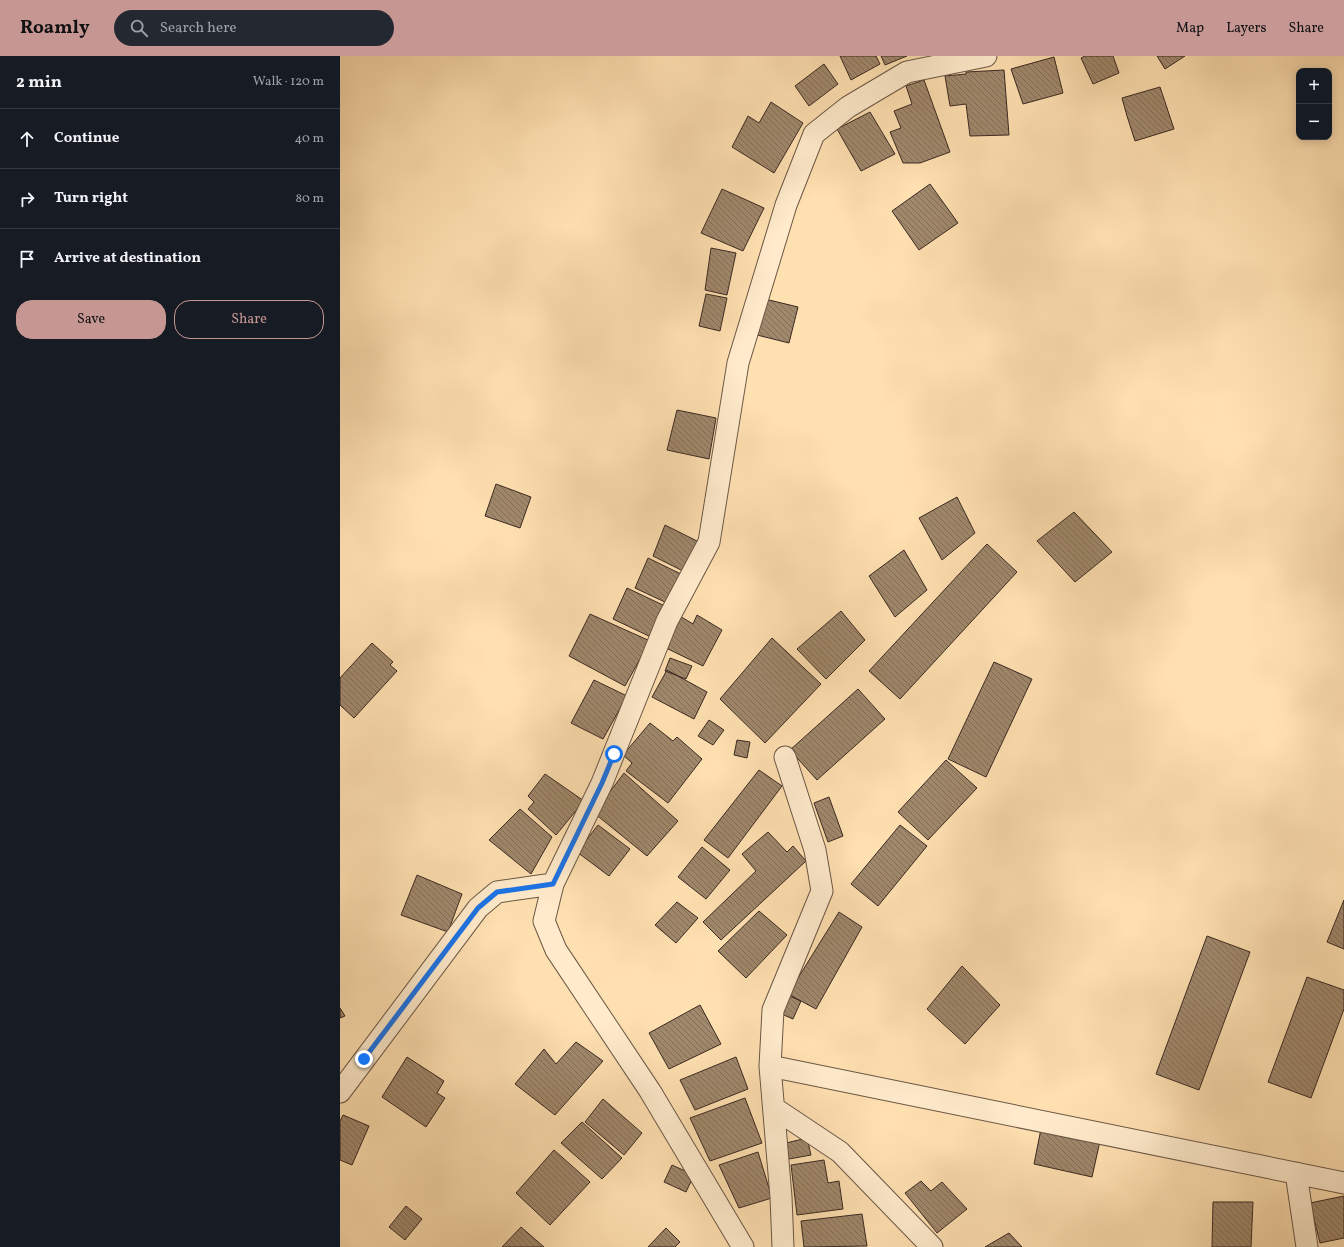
<!DOCTYPE html>
<html lang="en">
<head>
<meta charset="utf-8">
<style>
  body { margin:0; font-family:Vollkorn,serif; background:#242831; color:#f1f3f6 }
  .controls { position:absolute; right:12px; top:12px; display:grid; overflow:hidden; border-radius:8px; box-shadow:0 2px 10px #0003 }
  .controls button { width:36px; height:36px; display:grid; place-items:center; padding:0; border:0; border-bottom:1px solid #363941; background:#171b24; color:#f1f3f6; font:20px sans-serif }
  .stop { position:absolute; width:12px; height:12px; margin:-9px; border:3px solid #1a73e8; border-radius:50%; background:#fff }
  .stop.end { background:#1a73e8; border-color:#fff; box-shadow:0 1px 4px #0008 }
  .list { margin:0; padding:0; list-style:none }
  h2 { display:flex; justify-content:space-between; align-items:center; height:52px; margin:0; padding:0 16px; font-size:17px }
  h2 small { font-size:13px; font-weight:400; color:#9ea1a6 }
  .list li { display:grid; grid-template-columns:26px 1fr auto; gap:12px; align-items:center; box-sizing:border-box; height:60px; padding:0 16px; border-top:1px solid #363941 }
  .list b { display:block; font-size:15px; white-space:nowrap }
  .list em { font-size:13px; font-style:normal; color:#9ea1a6 }
  .actions { display:flex; gap:8px; padding:12px 16px }
  .actions a { flex:1; padding:9px 0; border:1px solid #c59692; border-radius:16px; text-align:center; font-size:14px; color:#c59692 }
  .actions .main { background:#c59692; color:#111 }
  .icon { flex:none; width:22px; height:22px; fill:none; stroke:currentColor; stroke-width:2; stroke-linecap:round; stroke-linejoin:round }
  .map { position:relative; flex:none; width:1004px; height:1191px; overflow:hidden }
  header { display:flex; align-items:center; gap:24px; box-sizing:border-box; height:56px; padding:0 20px; background:#c59692; color:#111 }
  header strong { font-size:19px }
  nav { display:flex; gap:22px; margin-inline-start:auto; font-size:14px }
  .search { width:280px; height:36px; background:#242831; display:flex; align-items:center; gap:10px; box-sizing:border-box; padding:0 14px; border-radius:22px; color:#9ea1a6; font-size:15px }
  main { display:flex }
  aside { flex:1; background:#171b24 }
  .map>svg:first-child { display:block }
  .building { fill:url(#building-back-hatch); stroke:#3a2922 }
  .lines { fill:none; stroke-linecap:round; stroke-linejoin:round }
  .minor-casing { stroke:#6b5746; stroke-width:23 }
  .minor { stroke:#ffebcc; stroke-width:21 }
  .route { stroke:#1a73e8; stroke-width:5 }
</style>
</head>
<body>
<header>
<strong>Roamly</strong>
<div class="search"><svg class="icon" aria-label="search" viewBox="0 0 24 24"><circle cx="10" cy="10" r="6"/><path d="M15 15l6 6"/></svg>Search here</div>
<nav><a>Map</a><a>Layers</a><a>Share</a></nav>
</header>
<main>
<aside>
<h2>2 min<small>Walk · 120 m</small></h2>
<ul class="list">
<li><svg class="icon" aria-label="ahead" viewBox="0 0 24 24"><path d="M12 20V5M6 11l6-6 6 6"/></svg><div><b>Continue</b></div><em>40 m</em></li>
<li><svg class="icon" aria-label="right" viewBox="0 0 24 24"><path d="M7 20v-9h11M14 6l5 5-5 5"/></svg><div><b>Turn right</b></div><em>80 m</em></li>
<li><svg class="icon" aria-label="arrive" viewBox="0 0 24 24"><path d="M6 21V4h12l-3 4 3 4H6"/></svg><div><b>Arrive at destination</b></div></li>
</ul>
<div class="actions"><a class="main">Save</a><a>Share</a></div>
</aside>
<div class="map">
<svg width="1004" height="1191" viewBox="0 0 1004 1191">
  <defs>
    <pattern id="building-back-hatch" width="6" height="6" patternUnits="userSpaceOnUse"><rect width="6" height="6" fill="#a0886c"/><path d="M-1 5l2 2M0 0l6 6M5-1l2 2" fill="none" stroke="#836f58"/></pattern>
  </defs>
  <rect width="100%" height="100%" fill="#ffe0b1"/>
  <filter id="stains"><feTurbulence type="fractalNoise" baseFrequency=".005" numOctaves="4"/><feColorMatrix values="0 0 0 0 .2 0 0 0 0 .09 0 0 0 0 .02 0 0 0 .5 -.17"/></filter>
  <radialGradient id="worn" r=".72"><stop offset=".6" stop-color="#630" stop-opacity="0"/><stop offset="1" stop-color="#630" stop-opacity=".3"/></radialGradient>
  <path class="building" d="M500 0H536L540 8 511 24Z
    M541 0H567L545 9Z
    M745 0H773L779 17 753 28 741 2Z
    M817 0H845L825 13Z
    M714 1 723 37 683 48 671 13Z
    M484 8 498 28 469 50 455 30Z
    M664 14 669 79 630 80 626 48 610 50 605 20 626 18V16Z
    M584 24 610 96 580 107H563L550 76 561 72 554 55 572 48 566 30Z
    M820 31 834 73 795 85 787 60 782 42Z
    M431 46 463 67 434 117 392 91 408 60 419 67Z
    M530 56 555 98 521 115 497 73Z
    M590 128 618 167 579 194 552 155Z
    M382 133 424 152 403 195 361 177Z
    M371 192 396 197 387 239 365 234Z
    M366 238 387 242 380 275 359 270Z
    M425 243 458 251 449 287 417 279Z
    M337 354 376 362 369 403 327 394Z
    M156 428 191 441 180 472 145 460Z
    M617 441 635 477 602 504 579 462Z
    M734 456 772 496 735 526 697 485Z
    M325 469 359 486 343 515 313 500Z
    M647 488 677 516 560 643 529 615Z
    M564 494 587 534 555 561 529 520Z
    M308 502 341 518 327 547 295 532Z
    M287 532 327 551 311 581 273 563Z
    M501 555 525 584 486 623 457 593Z
    M250 558 310 585 285 630 229 600Z
    M338 559 353 568 357 559 382 574 363 610 322 590Z
    M432 582 481 628 425 687 380 643Z
    M32 587 53 606 50 609 57 615 14 662 0 649V622Z
    M330 602 352 610 346 623 325 615Z
    M654 606 692 623 646 721 608 703Z
    M327 614 367 636 354 663 312 641Z
    M254 624 287 640 263 683 231 667Z
    M518 633 545 663 477 724 450 694Z
    M369 664 384 674 373 689 358 680Z
    M310 667 333 685 337 681 362 703 328 747 286 715 292 707 283 699Z
    M397 684 410 686 407 702 394 699Z
    M606 704 637 732 588 784 558 756Z
    M419 714 442 730 388 802 364 784Z
    M284 717 338 765 307 800 254 757Z
    M205 718 244 745 216 779 188 753 194 746 188 740Z
    M489 741 503 780 488 786 474 747Z
    M180 753 212 781 191 818 149 784Z
    M258 769 290 793 269 820 237 796Z
    M560 769 587 790 538 850 511 828Z
    M428 776 447 796 453 790 466 805 381 884 363 866 416 815 402 798Z
    M362 791 390 814 366 843 338 821Z
    M77 819 122 838 108 876 61 859Z
    M1004 844V893L987 886Z
    M337 846 358 862 336 887 315 869Z
    M419 855 447 879 406 922 378 895Z
    M499 856 522 871 476 953 448 938Z
    M867 880 910 896 859 1034 816 1018Z
    M622 910 660 949 625 988 587 953Z
    M967 921 1004 934V953L971 1042 928 1026Z
    M438 935 461 945 453 963 430 953Z
    M360 949 381 988 329 1013 309 977Z
    M0 952 5 960 0 962Z
    M236 986 263 1005 215 1059 175 1028 204 993 216 1008Z
    M67 1001 104 1025 97 1037 105 1042 86 1071 42 1041Z
    M396 1001 408 1033 355 1054 340 1024Z
    M405 1042 422 1087 370 1105 350 1062Z
    M263 1043 302 1077 284 1099 245 1066Z
    M3 1059 29 1070 12 1109 0 1104V1065Z
    M242 1066 282 1102 262 1123 221 1087Z
    M701 1073 760 1085 752 1121 694 1108Z
    M467 1082 471 1099 449 1103 446 1087Z
    M214 1094 250 1126 210 1169 176 1137Z
    M418 1096 432 1142 399 1152 379 1109Z
    M484 1104 488 1127 499 1125 503 1153 457 1159 451 1109Z
    M332 1109 354 1119 346 1136 324 1126Z
    M581 1125 591 1135 602 1126 627 1153 597 1177 565 1137Z
    M1004 1140V1182L980 1187 970 1147Z
    M873 1146H913L911 1191H872Z
    M66 1150 82 1163 65 1184 49 1171Z
    M522 1158 527 1190 464 1191 461 1165Z
    M181 1171 204 1191H162Z
    M326 1172 340 1186 335 1191H308Z
    M669 1177 682 1191H645Z"/>
  <g class="lines">
    <g class="minor-casing">
      <path id="minor" d="M430 1010 1004 1127
        M0 1036 138 852 157 836 213 828
        M434 1052 500 1096 592 1191
        M956 1117 967 1191
        M403 1191 310 1035 216 894 204 865 213 828 262 727 327 565 369 486 398 307 446 149 474 78 508 51 567 16 646 0
        M443 1191 441 1141 430 1010 433 954 482 835 475 794 445 701"/>
    </g>
    <use href="#minor" class="minor"/>
  </g>
  <g class="lines">
    <path class="route" d="M24 1003 138 852 157 836 213 828 262 727 274 698"/>
  </g>
  <rect width="100%" height="100%" filter="url(#stains)"/>
  <rect width="100%" height="100%" fill="url(#worn)"/>
</svg>
<div class="controls">
<button>+</button>
<button>−</button>
</div>
<div class="stop" style="left:274px;top:698px"></div>
<div class="stop end" style="left:24px;top:1003px"></div>
</div>
</main>
</body>
</html>
